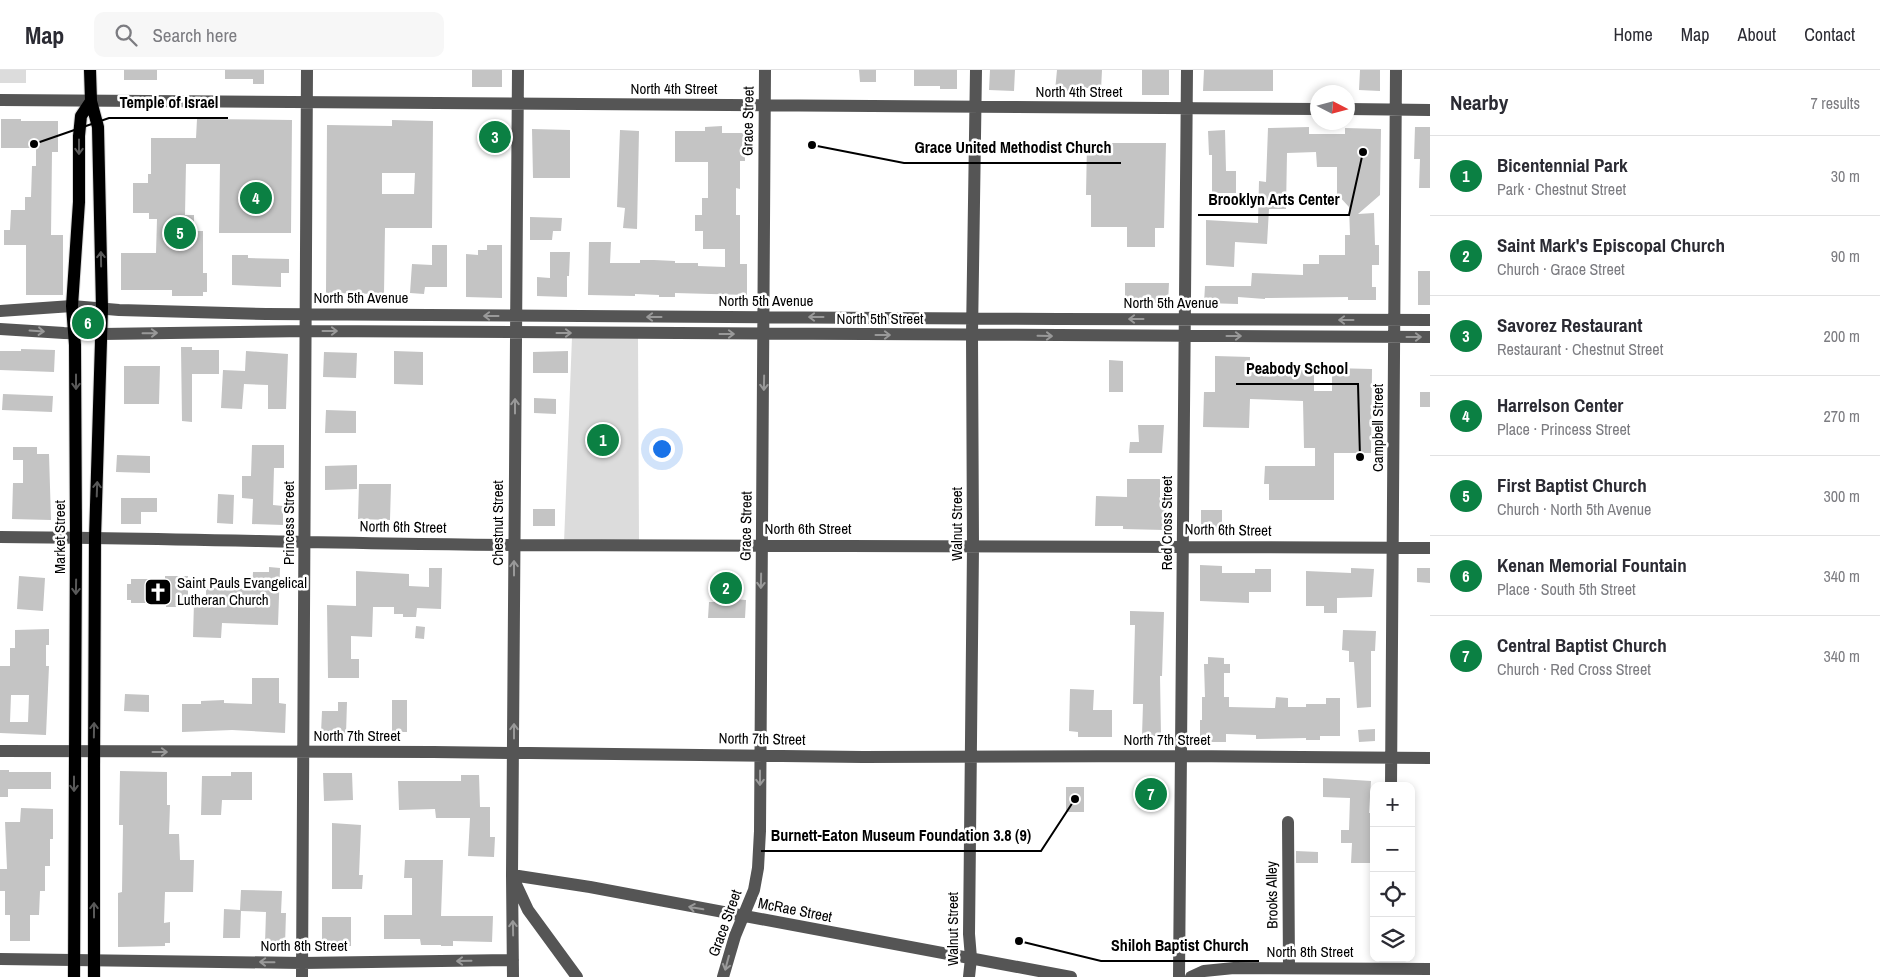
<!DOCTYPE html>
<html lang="en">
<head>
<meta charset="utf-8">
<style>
  body { margin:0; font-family:"Archivo Narrow",sans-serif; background:#f7f7f7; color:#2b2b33 }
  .controls { position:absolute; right:15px; bottom:15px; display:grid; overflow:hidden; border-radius:10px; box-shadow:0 2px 8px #0003 }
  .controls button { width:45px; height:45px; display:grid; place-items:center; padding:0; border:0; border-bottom:1px solid #e1e1e2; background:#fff; color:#2b2b33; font:25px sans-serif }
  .compass { position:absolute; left:1310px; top:15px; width:45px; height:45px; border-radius:50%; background:#fff; box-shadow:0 2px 8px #0003; rotate:96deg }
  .you { position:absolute; left:661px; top:378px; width:18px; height:18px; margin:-12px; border:4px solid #fff; border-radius:50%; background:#1a73e8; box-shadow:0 0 0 8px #1a73e833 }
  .badge { display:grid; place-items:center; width:32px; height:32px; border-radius:50%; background:#0b8043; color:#fff; font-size:16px; font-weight:700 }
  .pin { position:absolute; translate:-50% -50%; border:2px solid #fff; box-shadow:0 1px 5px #0006 }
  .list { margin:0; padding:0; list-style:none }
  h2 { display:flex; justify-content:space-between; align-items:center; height:65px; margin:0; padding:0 20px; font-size:21px }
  h2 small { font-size:16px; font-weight:400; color:#7c7c81 }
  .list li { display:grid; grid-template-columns:32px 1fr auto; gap:15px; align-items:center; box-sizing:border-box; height:80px; padding:0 20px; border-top:1px solid #e1e1e2 }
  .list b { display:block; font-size:19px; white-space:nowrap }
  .list p { margin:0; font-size:16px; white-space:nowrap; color:#7c7c81 }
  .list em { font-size:16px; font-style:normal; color:#7c7c81 }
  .icon { flex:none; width:28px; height:28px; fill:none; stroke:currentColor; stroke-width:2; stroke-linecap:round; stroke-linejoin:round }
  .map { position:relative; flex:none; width:1430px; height:907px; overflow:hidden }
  header { display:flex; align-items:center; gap:30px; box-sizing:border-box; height:70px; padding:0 25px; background:#fff; border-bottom:1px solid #e1e1e2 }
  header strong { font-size:24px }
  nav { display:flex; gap:28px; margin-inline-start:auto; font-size:18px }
  .search { width:350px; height:45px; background:#f7f7f7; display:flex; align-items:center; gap:12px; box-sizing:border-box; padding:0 18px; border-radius:10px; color:#7c7c81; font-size:19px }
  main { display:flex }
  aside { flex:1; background:#fff }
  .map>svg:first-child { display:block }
  .green { fill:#dcdcdc }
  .building { fill:#c4c4c4; fill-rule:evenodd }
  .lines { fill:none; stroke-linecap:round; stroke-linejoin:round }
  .major-casing { stroke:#dbdbdb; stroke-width:14 }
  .minor { stroke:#555; stroke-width:12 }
  .major { stroke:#000; stroke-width:12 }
  .oneway { stroke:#595959 }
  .oneway2 { stroke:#999 }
  .labels { text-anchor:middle; stroke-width:5; stroke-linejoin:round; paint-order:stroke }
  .street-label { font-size:15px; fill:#000; stroke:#fff }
  .poi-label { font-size:15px; fill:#000; stroke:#fff; text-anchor:start }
  .leader { fill:none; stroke:#000; stroke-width:2 }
  .callout-dot { fill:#000; stroke:#fff; stroke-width:2 }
  .callout-label { font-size:16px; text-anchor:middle; font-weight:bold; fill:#000; stroke:#fff; stroke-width:5; stroke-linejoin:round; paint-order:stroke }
</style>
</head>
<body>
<header>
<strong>Map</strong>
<div class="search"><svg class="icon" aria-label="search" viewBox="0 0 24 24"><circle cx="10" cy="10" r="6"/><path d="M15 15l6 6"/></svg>Search here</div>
<nav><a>Home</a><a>Map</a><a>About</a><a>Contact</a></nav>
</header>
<main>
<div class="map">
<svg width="1430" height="907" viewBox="0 0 1430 907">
  <rect width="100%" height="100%" fill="#fff"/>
  <path class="green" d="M0 0H26V13H0Z
    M572 267H638L639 473H564Z"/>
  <path class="building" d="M124 0H157V10H124Z
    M225 0H264V14H253V9H225Z
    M472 0H502V17H472Z
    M859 0H876V12H860Z
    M914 0H957V19H940V16H914Z
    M990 0H1015L1014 21 989 20Z
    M1057 0H1102L1101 20H1091V18H1075V22L1055 21Z
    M1142 0H1169V25H1142Z
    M1204 0H1273V21H1203Z
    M1360 0H1380V21L1359 20Z
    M1 49H21V51H58V82H52L51 165H63V225H26V175H4V160H10L11 140H25V127H31L32 96H36V78H1Z
    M197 49 292 50 291 163H219L220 94H186L185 145H194V161H203V203H207V222H203V226H172V220H121V183H156L157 149H149V143H133V113H148V104H151V68H196Z
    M392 50 433 51 432 158H385L384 224 326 223 327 55 392 56ZM382 103H415L414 124H382Z
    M488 52 502 53V78H499V82H489V78H487Z
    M722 56V63H745V91H740V119L736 118V145H740V194H747V225L675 223V227H659V225L635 224V226L588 225 589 172H611L610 193H640V190H654L675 191V193H698V196L725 197V179H703V161H695V145H702V128H708V92H675V61H705V57Z
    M1309 57V64H1345V58L1381 59 1380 125 1358 144 1374 143 1375 175H1379V195H1372V217H1376V230H1348V227L1265 228V229L1238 227V234L1204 233 1205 216H1251L1252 203 1303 205V194H1319V185H1345V165H1350L1349 137 1337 124V97H1317L1316 82 1287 83 1286 139H1269L1267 174 1235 172 1234 197 1206 195V150L1258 153 1259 111 1266 112 1268 58Z
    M1415 57H1430V118H1419L1420 89H1414Z
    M532 59 570 60V108H533Z
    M620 60 639 61 637 159 623 158 625 138 617 137Z
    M1225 60 1226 101H1236V123H1212V85H1209L1208 61Z
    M1087 73H1166L1164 158H1155V177H1127V157H1091V125H1086Z
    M530 147 562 148 561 161H553L552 170H530Z
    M432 175H447V217H425L424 224 410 223 412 194 432 195Z
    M487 175H502V228L466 227V184L478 185V180H487Z
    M550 182H570L569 206H567V227L537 226V207L550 208Z
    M232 185H248V188L289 189V203H281V217L232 215Z
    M1418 201H1430V235H1418Z
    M1125 213H1169L1168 233H1125Z
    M181 277H192V280H219V304H192V352L182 351Z
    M21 279 55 280 54 302 0 300V281H21Z
    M246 281 288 284 286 339H268V315L244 314 242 339 221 338 223 300 245 301Z
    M394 281 423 282V315L394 314Z
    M568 281V303H533V282Z
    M324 282 357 283 356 308 323 307Z
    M1215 286 1250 287V300H1314V321H1332V298L1372 299 1371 383H1334V430H1269V414H1264L1265 396H1315V378H1304L1303 331 1250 329 1249 358 1203 357 1204 322H1215Z
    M1109 290 1123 291V322H1109Z
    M124 296H160L159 334H124Z
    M1420 322H1430V337H1420Z
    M3 324 53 326 52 342 2 340Z
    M534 328 556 329V344L534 343Z
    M326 340 356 341V363H325Z
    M1138 355H1164L1162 383H1129L1130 372H1139Z
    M252 375H284V398H274L273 435 283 436V455L252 454 253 429 242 428V406H251Z
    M13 377H37V384H49L51 450 12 449 13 413H23V390H13Z
    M117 385 150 386V403L116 402Z
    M357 395V419L325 420V396Z
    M1127 409H1160V432H1165L1164 460 1123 459V456H1095L1096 426 1127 427Z
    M359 414H391L390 450 358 449Z
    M218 424 234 425 233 454 217 453Z
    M121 428H157V442H141V454H121Z
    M533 439H555V456H533Z
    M1201 440H1222V460H1201Z
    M1200 495 1222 496V503H1255V499H1271V522H1249V533L1200 531Z
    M269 497 280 498 278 555 222 553 221 568 193 567 194 532 206 533V518L252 519 253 502H269Z
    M429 498H442L441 539 417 538 416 547H403V544H394V537H373L372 567 351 566V589H359V608H328L327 535 356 536V501L409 504V516L429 517Z
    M1351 498 1374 499 1372 527 1337 528V543H1324V536H1306V501L1351 503Z
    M1417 498H1430V513L1417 512Z
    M719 501H733V529L746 530 745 548H708L709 532H718Z
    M19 506 45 508 43 541 17 539Z
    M165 506H188V537H166V533H131V530H127V514H131V509H165Z
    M1130 541 1164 542 1162 606H1160L1161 666H1142L1143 634H1133L1135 555H1130Z
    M416 556 425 557 424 569 415 568Z
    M49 559V575H46V596H49L46 665 0 663V596H10V578H15V560ZM11 625H29L28 652H10Z
    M1343 560 1376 561 1375 581H1371V637L1357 638 1354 592H1349V581L1342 580Z
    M1208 587 1224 588V594H1230V603H1224V627H1229V637L1275 638 1276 627 1288 628V637H1306V634H1326V628H1340V666H1320V670H1306V668L1256 669V665L1226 664V672H1200V650H1202V627H1205L1204 594H1208Z
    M252 608H279V633L286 634 285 663 232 660 182 662V634H201V631L224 630V633L252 634Z
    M1070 619 1094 620 1093 640H1112V667H1078V662L1069 661Z
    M125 624 149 625V642L124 641Z
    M392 630H407V662H392Z
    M338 632H347L346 664 321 663 322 641H338Z
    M1375 659V671L1359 672 1358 660Z
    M0 700H9V702H51V719H8V727H0Z
    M120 701 167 702V735H170L169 764H179L180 790H194L193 822H165L164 853 170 852V873H165V876L118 877V823L122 822 123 755H119Z
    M231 702H252V730H222L221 745H201L202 706H231Z
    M323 703H352L353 730 324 731Z
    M461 705H479L480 737H490V767H495L494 787 468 786 470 748H436L435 739 399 740 398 711H461Z
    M1323 708 1371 711 1369 743H1371V761H1372L1371 793H1351L1352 773H1341V760H1349L1350 728 1323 727Z
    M1066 717H1084V742H1066Z
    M21 738 53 739V769H50V796H45V821H40L39 845H30V871H10V845H5V821H0V799H7L5 752H20Z
    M332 753 361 755 359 805H363L362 819H332Z
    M1296 781 1318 782V793H1296Z
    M405 790H443L441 846H493L492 872 453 871V876H441V875H421L420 869H384V845H412V808H404Z
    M241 820 282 821 281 843H286L285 875 265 874 266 842 241 841 240 868H223L224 839 240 840Z
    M322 847H351V876H322Z"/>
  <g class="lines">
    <g class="major-casing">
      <path id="major" d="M90 0 91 31 98 57 102 238 95 468 94 697V907
        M74 907 76 468 75 275 72 236 79 132V66L81 46 91 31"/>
    </g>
    <path class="minor" d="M0 30 1318 39
      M1348 39 1430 40
      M0 241 72 236 119 240 266 244 1058 249 1430 250
      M0 259 64 263 102 264 307 261 1430 267
      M0 467C172 468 345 474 517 475 822 477 1126 475 1430 478
      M0 681 433 682 863 687 1181 686 1430 688
      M1391 716 1396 0
      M1288 752 1289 898
      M512 805 590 817 1071 907
      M514 810 528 840 577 907
      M0 889 302 893 513 890
      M302 907 307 0
      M513 907 512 805 518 0
      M723 907 735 866 754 820 758 798 760 761 765 0
      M969 907 971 888 969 864 973 477 972 265 976 0
      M1179 907 1187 0
      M1191 907 1204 901 1234 898 1430 899"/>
    <use href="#major" class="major"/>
  </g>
  <defs><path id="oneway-shaft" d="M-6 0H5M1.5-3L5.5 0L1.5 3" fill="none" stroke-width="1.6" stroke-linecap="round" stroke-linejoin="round" transform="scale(1.25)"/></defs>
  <g class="oneway">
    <use href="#oneway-shaft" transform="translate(79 77) rotate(90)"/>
    <use href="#oneway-shaft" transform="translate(101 189) rotate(-91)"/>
    <use href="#oneway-shaft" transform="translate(76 312) rotate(90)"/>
    <use href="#oneway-shaft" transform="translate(97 419) rotate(-88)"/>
    <use href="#oneway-shaft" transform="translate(76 517) rotate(91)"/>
    <use href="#oneway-shaft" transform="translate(94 660) rotate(-89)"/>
    <use href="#oneway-shaft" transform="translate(74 714) rotate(90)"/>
    <use href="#oneway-shaft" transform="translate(94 840) rotate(-90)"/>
  </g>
  <g class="oneway2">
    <use href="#oneway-shaft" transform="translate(491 246) rotate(-180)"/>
    <use href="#oneway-shaft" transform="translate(654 247) rotate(-180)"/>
    <use href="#oneway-shaft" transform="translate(816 247) rotate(180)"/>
    <use href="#oneway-shaft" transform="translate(1136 249) rotate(180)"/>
    <use href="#oneway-shaft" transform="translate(1346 250) rotate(180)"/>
    <use href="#oneway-shaft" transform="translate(37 261) rotate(4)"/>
    <use href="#oneway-shaft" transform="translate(330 261)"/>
    <use href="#oneway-shaft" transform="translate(150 263) rotate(-1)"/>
    <use href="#oneway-shaft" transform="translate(564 263)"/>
    <use href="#oneway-shaft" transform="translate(727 264)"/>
    <use href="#oneway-shaft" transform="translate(883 265)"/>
    <use href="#oneway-shaft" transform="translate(1045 266) rotate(1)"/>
    <use href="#oneway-shaft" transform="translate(1234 266)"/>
    <use href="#oneway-shaft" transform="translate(1414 267)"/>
    <use href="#oneway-shaft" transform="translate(764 313) rotate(91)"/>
    <use href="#oneway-shaft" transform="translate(515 336) rotate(-90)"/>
    <use href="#oneway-shaft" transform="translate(514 498) rotate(-90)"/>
    <use href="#oneway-shaft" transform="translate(761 511) rotate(91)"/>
    <use href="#oneway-shaft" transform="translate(514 661) rotate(-90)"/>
    <use href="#oneway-shaft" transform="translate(160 682)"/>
    <use href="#oneway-shaft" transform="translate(760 708) rotate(90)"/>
    <use href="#oneway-shaft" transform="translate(696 838) rotate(-170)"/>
    <use href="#oneway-shaft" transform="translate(513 858) rotate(-91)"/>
    <use href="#oneway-shaft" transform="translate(464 891) rotate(179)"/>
    <use href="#oneway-shaft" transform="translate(267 892) rotate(-179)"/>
    <use href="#oneway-shaft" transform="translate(727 893) rotate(105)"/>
  </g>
  <defs>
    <g id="church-square" transform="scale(1.4375)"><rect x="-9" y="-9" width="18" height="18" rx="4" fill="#000" stroke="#fff"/><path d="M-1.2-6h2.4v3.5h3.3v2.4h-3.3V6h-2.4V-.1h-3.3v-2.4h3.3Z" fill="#fff"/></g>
  </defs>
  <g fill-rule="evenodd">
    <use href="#church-square" x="158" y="522"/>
  </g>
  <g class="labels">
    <g class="street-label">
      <text x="674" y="24">North 4th Street</text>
      <text x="1079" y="27">North 4th Street</text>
      <text transform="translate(748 51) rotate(-89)" y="5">Grace Street</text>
      <text x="361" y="233">North 5th Avenue</text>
      <text x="766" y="236">North 5th Avenue</text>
      <text x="1171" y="238">North 5th Avenue</text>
      <text x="880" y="254">North 5th Street</text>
      <text transform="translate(1378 358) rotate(-90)" y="5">Campbell Street</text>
      <text transform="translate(289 453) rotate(-90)" y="5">Princess Street</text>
      <text transform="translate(498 453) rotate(-90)" y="5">Chestnut Street</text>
      <text transform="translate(1167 453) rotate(-90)" y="5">Red Cross Street</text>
      <text transform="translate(957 454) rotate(-90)" y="5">Walnut Street</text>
      <text transform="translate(746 456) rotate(-89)" y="5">Grace Street</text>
      <text transform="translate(403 457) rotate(1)" y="5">North 6th Street</text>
      <text x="808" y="464">North 6th Street</text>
      <text transform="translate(1228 460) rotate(1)" y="5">North 6th Street</text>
      <text transform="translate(60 467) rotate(-90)" y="5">Market Street</text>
      <text x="357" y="671">North 7th Street</text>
      <text transform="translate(762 669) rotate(1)" y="5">North 7th Street</text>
      <text x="1167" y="675">North 7th Street</text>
      <text transform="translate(1272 825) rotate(-91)" y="5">Brooks Alley</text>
      <text transform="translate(795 840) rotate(11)" y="5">McRae Street</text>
      <text transform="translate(725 853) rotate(-70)" y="5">Grace Street</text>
      <text transform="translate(953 859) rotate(-90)" y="5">Walnut Street</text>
      <text x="304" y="881">North 8th Street</text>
      <text x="1310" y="887">North 8th Street</text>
    </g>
    <g class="poi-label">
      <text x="177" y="518">Saint Pauls Evangelical<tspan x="177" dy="17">Lutheran Church</tspan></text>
    </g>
  </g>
  <path class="leader" d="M34 74L109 48H228M812 75L904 93H1121M1363 82L1349 145H1198M1360 387L1358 314H1236M1075 729L1041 781H761M1019 871L1101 891H1259"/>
  <g class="callout-dot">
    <circle cx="34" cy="74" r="5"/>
    <circle cx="812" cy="75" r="5"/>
    <circle cx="1363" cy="82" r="5"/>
    <circle cx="1360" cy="387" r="5"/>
    <circle cx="1075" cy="729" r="5"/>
    <circle cx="1019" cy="871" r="5"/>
  </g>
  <g class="callout-label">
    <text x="169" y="38">Temple of Israel</text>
    <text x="1013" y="83">Grace United Methodist Church</text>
    <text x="1274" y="135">Brooklyn Arts Center</text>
    <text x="1297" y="304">Peabody School</text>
    <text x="901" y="771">Burnett-Eaton Museum Foundation 3.8 (9)</text>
    <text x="1180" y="881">Shiloh Baptist Church</text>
  </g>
</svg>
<div class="controls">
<button>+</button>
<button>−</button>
<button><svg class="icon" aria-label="locate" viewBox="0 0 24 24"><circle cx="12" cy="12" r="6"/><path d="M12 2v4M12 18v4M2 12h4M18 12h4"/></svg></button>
<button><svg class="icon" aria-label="layers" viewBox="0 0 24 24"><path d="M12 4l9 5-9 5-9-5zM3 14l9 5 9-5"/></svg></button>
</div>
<svg class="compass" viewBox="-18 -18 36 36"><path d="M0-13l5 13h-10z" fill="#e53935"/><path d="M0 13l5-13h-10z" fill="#7c7c81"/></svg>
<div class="you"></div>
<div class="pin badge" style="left:603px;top:370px">1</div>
<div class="pin badge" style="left:726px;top:518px">2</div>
<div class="pin badge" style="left:495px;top:67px">3</div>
<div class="pin badge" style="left:256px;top:128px">4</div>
<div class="pin badge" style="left:180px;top:163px">5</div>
<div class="pin badge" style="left:88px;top:253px">6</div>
<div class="pin badge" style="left:1151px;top:724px">7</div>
</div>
<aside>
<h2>Nearby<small>7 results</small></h2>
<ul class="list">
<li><span class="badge">1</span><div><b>Bicentennial Park</b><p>Park · Chestnut Street</p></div><em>30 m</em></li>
<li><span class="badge">2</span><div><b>Saint Mark's Episcopal Church</b><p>Church · Grace Street</p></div><em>90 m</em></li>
<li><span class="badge">3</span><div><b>Savorez Restaurant</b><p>Restaurant · Chestnut Street</p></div><em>200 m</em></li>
<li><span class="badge">4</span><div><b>Harrelson Center</b><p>Place · Princess Street</p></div><em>270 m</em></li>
<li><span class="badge">5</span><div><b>First Baptist Church</b><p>Church · North 5th Avenue</p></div><em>300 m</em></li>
<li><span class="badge">6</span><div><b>Kenan Memorial Fountain</b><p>Place · South 5th Street</p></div><em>340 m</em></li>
<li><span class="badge">7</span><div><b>Central Baptist Church</b><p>Church · Red Cross Street</p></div><em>340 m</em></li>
</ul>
</aside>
</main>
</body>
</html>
